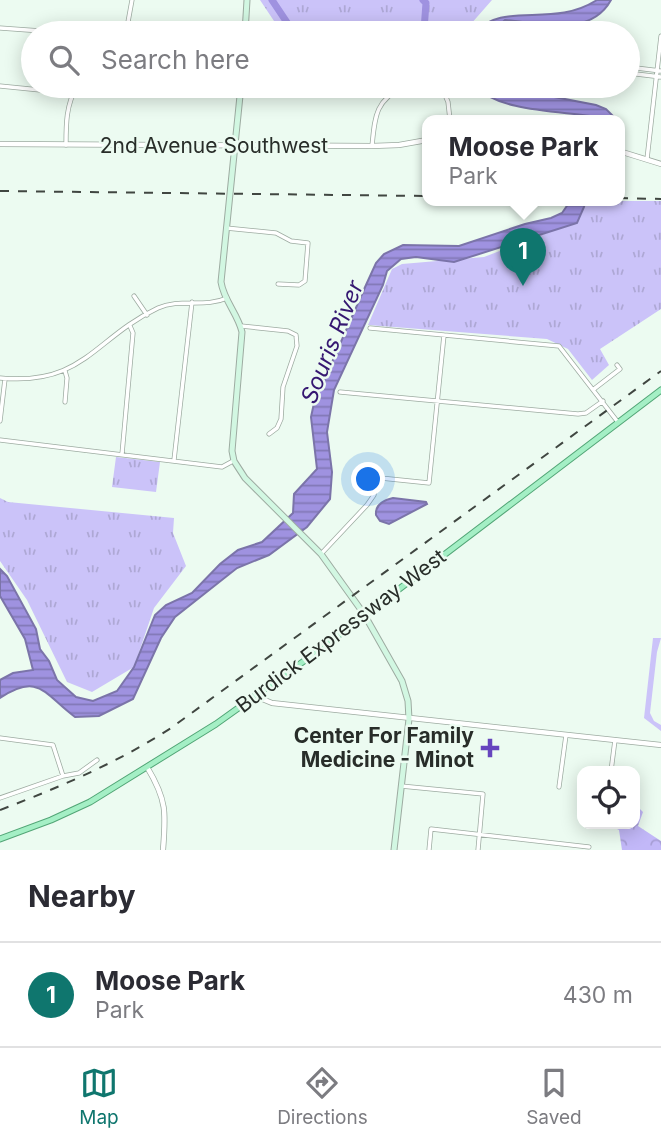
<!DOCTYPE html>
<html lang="en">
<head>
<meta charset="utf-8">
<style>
  body { margin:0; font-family:Inter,sans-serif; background:#f7f7f7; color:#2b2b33 }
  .controls { position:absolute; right:21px; bottom:21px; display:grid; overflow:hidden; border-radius:14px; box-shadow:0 4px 18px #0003 }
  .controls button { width:63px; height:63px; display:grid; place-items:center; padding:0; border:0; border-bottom:2px solid #e1e1e2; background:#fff; color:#2b2b33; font:35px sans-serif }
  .you { position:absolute; left:369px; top:480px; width:24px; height:24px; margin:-18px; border:5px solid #fff; border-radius:50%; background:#1a73e8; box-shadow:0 0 0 10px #1a73e833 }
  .badge { display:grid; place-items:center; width:46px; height:46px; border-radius:50%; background:#0f766e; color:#fff; font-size:23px; font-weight:700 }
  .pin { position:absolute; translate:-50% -58px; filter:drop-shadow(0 2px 4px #0008) }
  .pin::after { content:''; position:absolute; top:37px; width:24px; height:21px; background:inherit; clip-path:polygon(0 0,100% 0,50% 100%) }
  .popup { position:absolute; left:422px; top:115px; width:203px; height:91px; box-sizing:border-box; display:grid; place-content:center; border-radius:14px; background:#fff; filter:drop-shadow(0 2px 5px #0005); font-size:23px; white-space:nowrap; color:#7c7c81 }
  .popup b { font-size:26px; color:#2b2b33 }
  .popup::after { content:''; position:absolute; left:50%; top:100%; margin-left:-14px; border:14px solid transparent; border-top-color:#fff }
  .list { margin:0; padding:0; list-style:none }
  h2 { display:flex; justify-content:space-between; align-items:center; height:91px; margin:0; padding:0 28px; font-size:30px }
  h2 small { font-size:23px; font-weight:400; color:#7c7c81 }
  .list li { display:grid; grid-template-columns:46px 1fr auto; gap:21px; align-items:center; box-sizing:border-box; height:105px; padding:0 28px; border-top:2px solid #e1e1e2 }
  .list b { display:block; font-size:26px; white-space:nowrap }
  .list p { margin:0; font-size:23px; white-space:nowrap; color:#7c7c81 }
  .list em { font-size:23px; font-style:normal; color:#7c7c81 }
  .icon { flex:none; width:38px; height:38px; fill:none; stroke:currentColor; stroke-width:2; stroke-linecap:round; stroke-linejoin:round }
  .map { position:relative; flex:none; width:661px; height:850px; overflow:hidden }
  .search { position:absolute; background:#fff; box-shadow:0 4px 18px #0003; left:21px; right:21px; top:21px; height:77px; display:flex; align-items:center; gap:18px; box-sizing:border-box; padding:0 24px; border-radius:38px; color:#7c7c81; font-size:26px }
  .sheet { height:196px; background:#fff }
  nav { display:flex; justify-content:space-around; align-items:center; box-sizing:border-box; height:98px; border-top:2px solid #e1e1e2; background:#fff; font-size:19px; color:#7c7c81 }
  nav a { display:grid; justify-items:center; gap:4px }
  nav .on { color:#0f766e }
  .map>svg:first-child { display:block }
  .grass { fill:url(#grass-tufts) }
  .forest { fill:url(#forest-crowns) }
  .pitch { fill:#cbc3f9 }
  .water { fill:url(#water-rules); stroke:#7b74a9; stroke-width:2 }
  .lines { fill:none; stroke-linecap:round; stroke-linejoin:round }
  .river { stroke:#9f92e0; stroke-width:7 }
  .minor-casing { stroke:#9daba1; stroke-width:5 }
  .tertiary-casing { stroke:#9daba1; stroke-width:6 }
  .secondary-casing { stroke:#9daba1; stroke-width:7 }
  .primary-casing { stroke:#52a576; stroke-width:7 }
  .minor { stroke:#fff; stroke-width:3.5 }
  .tertiary { stroke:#fff; stroke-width:4.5 }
  .secondary { stroke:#d2f7e2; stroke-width:5 }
  .primary { stroke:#a4efc5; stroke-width:5 }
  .rail { stroke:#404641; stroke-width:2; stroke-dasharray:9 9; stroke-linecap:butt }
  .poi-dot { fill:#6645be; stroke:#ecfbf1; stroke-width:2.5 }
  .labels { text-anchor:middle; stroke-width:5; stroke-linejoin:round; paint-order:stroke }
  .street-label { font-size:21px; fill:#282d29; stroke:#ecfbf1 }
  .poi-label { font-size:21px; font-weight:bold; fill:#282d29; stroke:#ecfbf1; text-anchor:end }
  .water-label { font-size:23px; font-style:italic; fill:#351771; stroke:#ecfbf1 }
</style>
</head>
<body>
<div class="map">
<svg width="661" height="850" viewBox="0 0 661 850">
  <defs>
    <pattern id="grass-tufts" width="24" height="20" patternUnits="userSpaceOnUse" patternTransform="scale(1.75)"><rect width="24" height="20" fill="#cbc3f9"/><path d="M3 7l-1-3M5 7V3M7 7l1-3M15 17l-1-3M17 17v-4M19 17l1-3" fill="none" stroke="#aea8d5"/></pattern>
    <pattern id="forest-crowns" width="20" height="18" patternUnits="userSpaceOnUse" patternTransform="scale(1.75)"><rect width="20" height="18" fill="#c2b8f8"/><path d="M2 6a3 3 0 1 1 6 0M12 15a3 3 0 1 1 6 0" fill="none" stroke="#a79ed5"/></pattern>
    <pattern id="water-rules" width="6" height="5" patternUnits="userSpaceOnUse" patternTransform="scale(1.75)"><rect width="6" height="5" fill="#9f92e0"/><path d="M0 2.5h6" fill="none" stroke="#8278b6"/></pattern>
  </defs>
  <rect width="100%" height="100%" fill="#ecfbf1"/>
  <path class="grass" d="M260 0H492L463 33H282Z
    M592 201H661V309L600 349 609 365 592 380 568 349 547 339 368 325 392 269 402 264 484 257 560 228Z
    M116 457 160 462 156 492 112 487Z
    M0 498 8 502 174 518 173 533 186 566 154 608 134 667 92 692 67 682 27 600 0 561Z"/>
  <path class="forest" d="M636 805 643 812 638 826 661 841V850H622L619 830 607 824H635Z"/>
  <path class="pitch" d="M653 638H661L657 652 650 713 654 721 661 725V731L644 718Z"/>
  <path class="water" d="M597 0H611C590 38 540 23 505 20L491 33H474C504 0 552 29 597 0Z
    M474 86H497L596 105 606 109 617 120C612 120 605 121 600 120 596 119 593 116 590 116 556 111 499 111 474 86Z
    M571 200H587L577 223 454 262 416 257 401 259 387 271 383 285 334 390 327 432 332 472 330 499 307 527 269 555 237 568 175 617 161 638 133 699 99 716 75 717C44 694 39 672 0 698V680L13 673 33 670 25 639 0 596V569L7 576 36 629 40 649 49 661 57 680 76 697 93 701 117 691 134 667 155 615 166 605 192 593 220 564 238 550 262 542 293 513 294 494 317 469 311 417 314 403 366 285 376 263 384 254 403 245 459 246 525 224 551 218 562 213Z
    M393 498 426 502 427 504 389 524 380 521 376 515C375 504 384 500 393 498Z"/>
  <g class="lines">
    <path class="river" d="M272 0 294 33
      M418 33 424 30 426 3 423 0"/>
    <g class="minor-casing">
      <path id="minor" d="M0 28 69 33
        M126 33 132 0
        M628 67 661 71
        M628 73 661 77
        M0 86 60 92 71 96
        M429 86 443 90 448 102 450 120
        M66 145C66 124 66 105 77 86
        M372 146C375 116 375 101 404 86
        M647 159 661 36
        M226 228 276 233 291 241 308 243 305 281 299 285 278 284
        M134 296 147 315
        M241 326 288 331 296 335 297 346 283 387 281 419 277 428 269 434
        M370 328 559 346 617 421
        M0 378C84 386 94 338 158 308 180 298 205 308 227 298
        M594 389 620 369 617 365
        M340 392 578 414 586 413 603 401
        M65 402 67 378 65 371
        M0 421 5 379
        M0 440 222 467 233 461
        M122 454 133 333 130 326
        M174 460 192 302
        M371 477 429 483 444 335
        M321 554 367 505 374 495 377 477
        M0 738 53 745 63 776
        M611 771 615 740
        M401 786 483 794 478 850
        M559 787 566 735
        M0 798 63 776 79 773 97 760
        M429 850 431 829 589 847"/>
    </g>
    <g class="tertiary-casing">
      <path id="tertiary" d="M0 144 372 146 399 145 427 140
        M619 151 661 164
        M255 696 272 703 661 745
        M147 767C167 800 166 813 163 850"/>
    </g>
    <g class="secondary-casing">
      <path id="secondary" d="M245 33 247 0
        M241 86 221 282C224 301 238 314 242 332L232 451 234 461 245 478 321 554 364 614 402 681 408 701 409 719 394 850"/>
    </g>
    <g class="primary-casing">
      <path id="primary" d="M0 839 51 820 90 802 216 724 311 656 661 390"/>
    </g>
    <use href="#minor" class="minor"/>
    <use href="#tertiary" class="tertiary"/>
    <use href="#secondary" class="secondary"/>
    <use href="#primary" class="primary"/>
    <path class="rail" d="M0 191 427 196
      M619 198 661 199
      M0 810C60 787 117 763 171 728L661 371"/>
  </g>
  <path class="poi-dot" d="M486.5 737.5h7v7h7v7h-7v7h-7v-7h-7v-7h7z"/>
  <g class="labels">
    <g class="street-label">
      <text x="214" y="153">2nd Avenue Southwest</text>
      <text transform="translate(341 631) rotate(-37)" y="7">Burdick Expressway West</text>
    </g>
    <g class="poi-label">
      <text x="474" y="743">Center For Family<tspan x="474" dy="24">Medicine - Minot</tspan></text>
    </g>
    <g class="water-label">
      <text transform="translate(332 342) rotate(-68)" y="8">Souris River</text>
    </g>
  </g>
</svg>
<div class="controls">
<button><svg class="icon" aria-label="locate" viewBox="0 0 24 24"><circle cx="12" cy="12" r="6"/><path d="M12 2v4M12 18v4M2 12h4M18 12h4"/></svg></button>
</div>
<div class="you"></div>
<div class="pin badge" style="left:523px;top:286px">1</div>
<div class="popup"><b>Moose Park</b>Park</div>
<div class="search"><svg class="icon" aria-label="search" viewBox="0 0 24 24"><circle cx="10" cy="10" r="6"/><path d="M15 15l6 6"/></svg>Search here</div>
</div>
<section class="sheet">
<h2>Nearby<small></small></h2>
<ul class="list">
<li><span class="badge">1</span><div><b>Moose Park</b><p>Park</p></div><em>430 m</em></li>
</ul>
</section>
<nav>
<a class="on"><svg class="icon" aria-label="map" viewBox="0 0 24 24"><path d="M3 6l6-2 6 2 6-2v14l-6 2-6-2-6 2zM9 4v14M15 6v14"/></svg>Map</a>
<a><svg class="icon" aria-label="directions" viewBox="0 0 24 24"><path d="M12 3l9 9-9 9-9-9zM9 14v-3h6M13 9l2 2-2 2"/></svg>Directions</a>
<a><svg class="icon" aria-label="saved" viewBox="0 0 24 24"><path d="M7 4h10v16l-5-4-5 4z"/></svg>Saved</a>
</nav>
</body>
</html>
